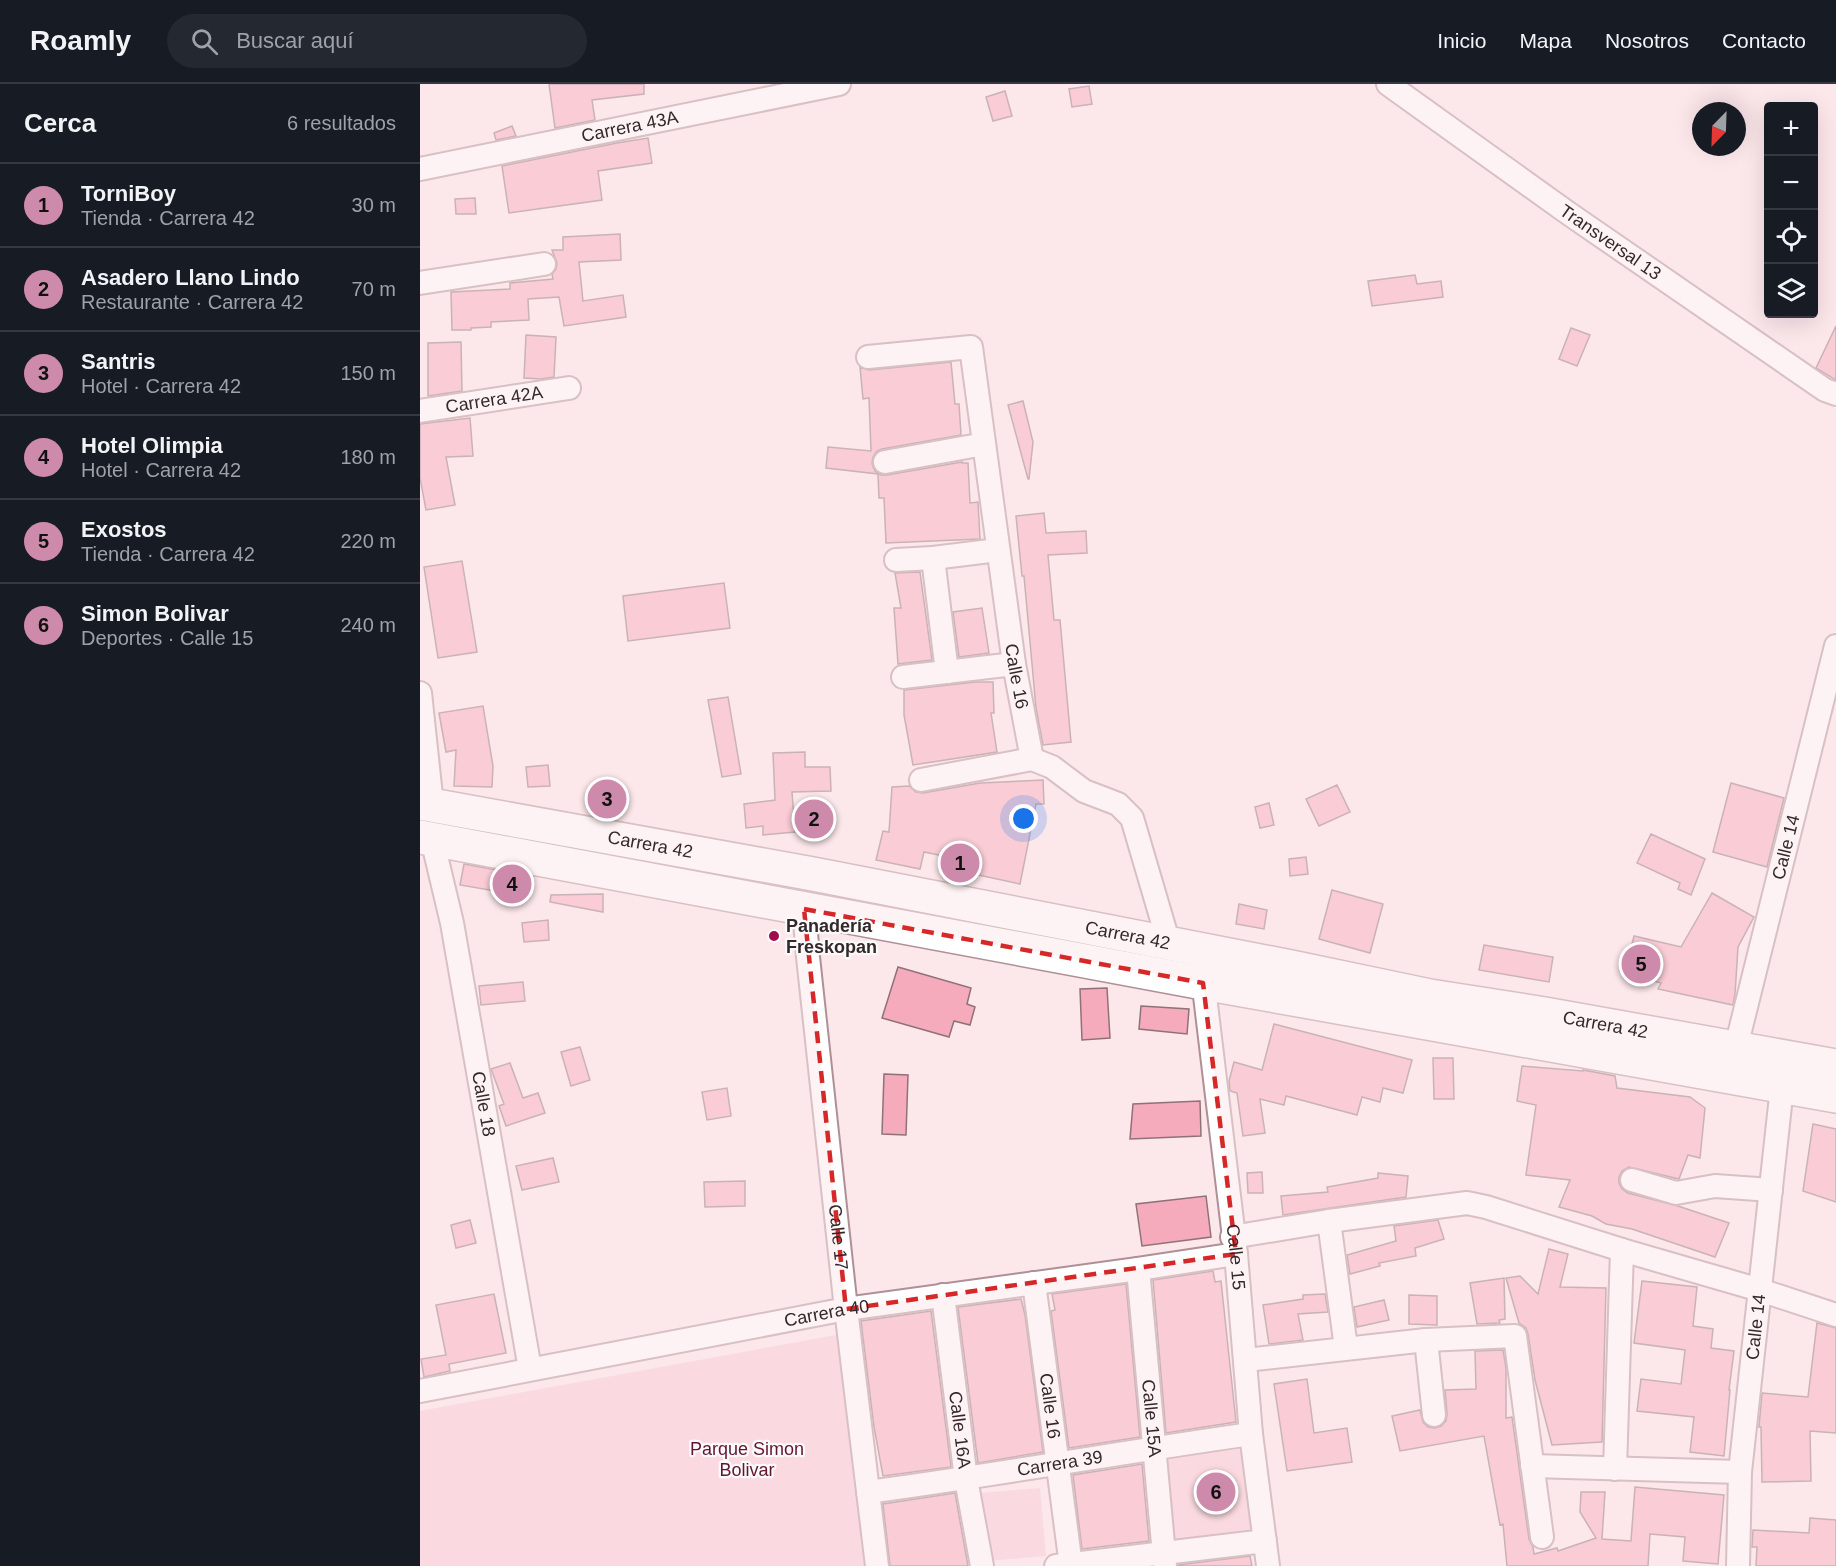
<!DOCTYPE html>
<html lang="es">
<head>
<meta charset="utf-8">
<style>
  body { margin:0; font-family:Arial,sans-serif; background:#242831; color:#f1f3f6 }
  .controls { position:absolute; right:18px; top:18px; display:grid; overflow:hidden; border-radius:6px; box-shadow:0 6px 24px #0002 }
  .controls button { width:54px; height:54px; display:grid; place-items:center; padding:0; border:0; border-bottom:2px solid #363941; background:#171b24; color:#f1f3f6; font:30px sans-serif }
  .compass { position:absolute; left:1272px; top:18px; width:54px; height:54px; border-radius:50%; background:#171b24; box-shadow:0 6px 24px #0002; rotate:203deg }
  .you { position:absolute; left:604px; top:735px; width:21px; height:21px; margin:-15px; border:4px solid #fff; border-radius:50%; background:#1a73e8; box-shadow:0 0 0 9px #1a73e833 }
  .badge { display:grid; place-items:center; width:39px; height:39px; border-radius:50%; background:#cd8aaa; color:#111; font-size:20px; font-weight:700 }
  .pin { position:absolute; translate:-50% -50%; border:3px solid #fff; box-shadow:0 2px 6px #0006 }
  .list { margin:0; padding:0; list-style:none }
  h2 { display:flex; justify-content:space-between; align-items:center; height:78px; margin:0; padding:0 24px; font-size:26px }
  h2 small { font-size:20px; font-weight:400; color:#9ea1a6 }
  .list li { display:grid; grid-template-columns:39px 1fr auto; gap:18px; align-items:center; box-sizing:border-box; height:84px; padding:0 24px; border-top:2px solid #363941 }
  .list b { display:block; font-size:22px; white-space:nowrap }
  .list p { margin:0; font-size:20px; white-space:nowrap; color:#9ea1a6 }
  .list em { font-size:20px; font-style:normal; color:#9ea1a6 }
  .icon { flex:none; width:33px; height:33px; fill:none; stroke:currentColor; stroke-width:2; stroke-linecap:round; stroke-linejoin:round }
  .map { position:relative; flex:none; width:1416px; height:1482px; overflow:hidden }
  header { display:flex; align-items:center; gap:36px; box-sizing:border-box; height:84px; padding:0 30px; background:#171b24; border-bottom:2px solid #363941 }
  header strong { font-size:28px }
  nav { display:flex; gap:33px; margin-inline-start:auto; font-size:21px }
  .search { width:420px; height:54px; background:#242831; display:flex; align-items:center; gap:15px; box-sizing:border-box; padding:0 21px; border-radius:33px; color:#9ea1a6; font-size:22px }
  main { display:flex }
  aside { flex:1; background:#171b24 }
  .map>svg:first-child { display:block }
  .green { fill:#f8c9d3 }
  .building { fill:#f5abbc; stroke:#8f7278; stroke-width:1.5 }
  .lines { fill:none; stroke-linecap:round; stroke-linejoin:round }
  .minor-casing { stroke:#af9096; stroke-width:26 }
  .highway-casing { stroke:#af9096; stroke-width:36 }
  .minor { stroke:#fff; stroke-width:22 }
  .highway { stroke:#fff; stroke-width:33 }
  .marked { fill:none; stroke:#d62828; stroke-width:4.5; stroke-dasharray:12 8; stroke-linejoin:round }
  .poi-dot { fill:#a10a4d; stroke:#fafafa; stroke-width:2 }
  .labels { text-anchor:middle; stroke-width:4.5; stroke-linejoin:round; paint-order:stroke }
  .street-label { font-size:18px; fill:#34282b; stroke:#fafafa }
  .poi-label { font-size:18px; font-weight:bold; fill:#34282b; stroke:#fafafa; text-anchor:start }
  .park-label { font-size:18px; fill:#631431; stroke:#fafafa }
</style>
</head>
<body>
<header>
<strong>Roamly</strong>
<div class="search"><svg class="icon" aria-label="search" viewBox="0 0 24 24"><circle cx="10" cy="10" r="6"/><path d="M15 15l6 6"/></svg>Buscar aquí</div>
<nav><a>Inicio</a><a>Mapa</a><a>Nosotros</a><a>Contacto</a></nav>
</header>
<main>
<aside>
<h2>Cerca<small>6 resultados</small></h2>
<ul class="list">
<li><span class="badge">1</span><div><b>TorniBoy</b><p>Tienda · Carrera 42</p></div><em>30 m</em></li>
<li><span class="badge">2</span><div><b>Asadero Llano Lindo</b><p>Restaurante · Carrera 42</p></div><em>70 m</em></li>
<li><span class="badge">3</span><div><b>Santris</b><p>Hotel · Carrera 42</p></div><em>150 m</em></li>
<li><span class="badge">4</span><div><b>Hotel Olimpia</b><p>Hotel · Carrera 42</p></div><em>180 m</em></li>
<li><span class="badge">5</span><div><b>Exostos</b><p>Tienda · Carrera 42</p></div><em>220 m</em></li>
<li><span class="badge">6</span><div><b>Simon Bolivar</b><p>Deportes · Calle 15</p></div><em>240 m</em></li>
</ul>
</aside>
<div class="map">
<svg width="1416" height="1482" viewBox="0 0 1416 1482">
  <rect width="100%" height="100%" fill="#fce7eb"/>
  <path class="green" d="M422 1250 448 1482H0V1327Z
    M822 1365 832 1445 751 1457 741 1374Z
    M620 1404 626 1472 567 1477 561 1409Z"/>
  <path class="building" d="M129 0H224V10L172 16 175 36 135 44Z
    M669 2 672 20 652 23 649 5Z
    M585 7 592 32 573 37 566 13Z
    M92 42 96 52 76 56 74 49Z
    M228 54 232 79 178 87 182 116 89 129 82 82 197 59Z
    M55 114 56 130H36L35 115Z
    M200 150 201 176 159 178 163 217 203 211 206 233 144 242 139 213 108 215 109 236 71 238V243L51 244V246H32L31 208 90 205V199L133 195 132 190 136 185 137 179 132 166H143V153Z
    M995 191 997 200 1021 197 1023 213 952 222 948 197Z
    M1416 242V296L1396 284Z
    M1151 244 1170 251 1157 282 1139 275Z
    M106 251 136 253 134 293 121 295 104 294Z
    M41 258 42 307 8 312V259Z
    M531 278 535 320H539L541 351 462 365 457 367 453 373 452 380 455 387 461 391H467L542 378V379H548L550 419 558 418 560 455 466 459 464 414H459L458 390 406 384 408 363 451 367 449 314 443 315 440 283 449 286Z
    M603 317 613 358 609 395H608L588 321Z
    M50 334 53 372 26 373 35 421 6 426 0 394V340Z
    M624 429 626 449 666 447 667 469 628 471 634 536H640L651 658 623 661 616 624 604 492H602L596 432Z
    M42 477 57 568 18 574 4 483Z
    M500 488 512 576 478 580 474 524H481L475 489Z
    M304 499 310 544 208 557 203 512Z
    M562 524 569 569 539 573 533 528Z
    M555 598H573L574 629H571L577 668 493 681 484 631V606Z
    M308 613 321 690 302 693 288 616Z
    M63 622 73 682 72 703 34 702 36 666 26 668 19 629Z
    M385 668V683H410L411 707 372 708 375 748 343 751V742L326 744 324 720 355 716 353 669Z
    M128 681 130 702 108 703 106 683Z
    M623 696 624 720H616L600 800 530 785 533 774 504 768 500 785 456 776 463 747 469 748 472 703 489 702 496 708 503 709 560 699Z
    M1311 699 1364 714 1347 783 1293 768Z
    M917 701 930 728 899 742 886 715Z
    M849 719 854 741 840 744 835 723Z
    M1231 750 1285 775 1271 811 1258 805 1260 799 1217 779Z
    M886 773 888 790 870 792 869 775Z
    M44 780 109 792 105 812 40 801Z
    M912 806 963 820 950 869 899 855Z
    M1292 809 1334 833 1318 863 1315 910 1313 921 1238 905 1241 899 1205 889 1214 852 1261 863Z
    M183 810V828L130 818 131 811Z
    M819 820 847 826 844 845 816 840Z
    M128 836 129 856 104 858 102 839Z
    M1064 861 1133 873 1129 898 1059 886Z
    M478 883 551 904 547 920 555 923 550 941 534 937 529 953 462 934Z
    M103 898 105 917 61 921 59 902Z
    M687 904 690 954 662 956 660 905Z
    M721 922 769 925 767 950 719 945Z
    M854 940 992 976 983 1009 963 1004 960 1018 942 1013 937 1031 866 1012 864 1021 840 1015 845 1049 823 1052 817 1009 810 1007 809 997 814 978 842 986Z
    M160 963 170 996 151 1002 141 968Z
    M1013 974H1033L1034 1015H1014Z
    M90 979 103 1014 118 1009 125 1029 86 1042 79 1022 84 1020 71 985Z
    M1102 982 1163 987V986L1195 992 1197 1004 1270 1013 1285 1024 1280 1074 1268 1071 1259 1095 1209 1083 1202 1087 1199 1093V1099L1202 1105 1208 1109 1258 1122 1309 1139 1295 1173 1212 1145 1186 1140 1172 1132 1139 1123 1150 1096 1106 1091 1116 1021 1097 1017Z
    M464 990 488 991 486 1051 462 1050Z
    M307 1004 311 1032 287 1036 282 1008Z
    M780 1017 781 1052 710 1055 713 1020Z
    M1393 1040 1416 1045V1118L1383 1107Z
    M133 1074 139 1098 102 1106 96 1082Z
    M842 1088 843 1109H828L827 1089Z
    M958 1089 988 1092 986 1113 863 1131 861 1112 908 1108 907 1103 958 1094Z
    M325 1097V1122L285 1123 284 1098Z
    M786 1112 791 1153 722 1162 716 1120Z
    M50 1136 56 1159 36 1164 31 1141Z
    M1018 1136 1024 1155 995 1164 996 1172 959 1179 960 1182 930 1190 927 1171 976 1157 974 1142Z
    M1129 1165 1148 1170 1140 1203 1186 1204 1182 1358 1132 1361 1115 1296 1108 1250 1106 1244 1099 1239 1086 1194 1100 1192 1118 1210Z
    M793 1187 795 1198 801 1197 816 1338 746 1349 733 1196Z
    M1084 1194 1085 1235 1079 1236 1080 1239 1057 1240 1050 1199Z
    M1222 1197 1277 1203 1273 1242 1293 1245 1291 1264 1314 1267 1309 1306H1310L1304 1372 1270 1368 1274 1333 1217 1327 1221 1295 1261 1300 1265 1266 1214 1259Z
    M706 1200 720 1353 649 1364 631 1227 635 1226 632 1210Z
    M74 1210 86 1269 29 1280 30 1287 4 1293 1 1275 26 1271 16 1221Z
    M905 1210 908 1228 878 1230 883 1256 849 1260 843 1221 883 1215V1211Z
    M989 1211 1017 1212V1241L989 1240Z
    M601 1215 605 1231 623 1368 558 1379 538 1223Z
    M964 1216 969 1236 937 1243 934 1223Z
    M511 1227 531 1383 463 1392 454 1343 441 1237Z
    M1397 1239 1416 1244V1349L1390 1347 1391 1397 1342 1398 1341 1343H1339L1342 1309 1388 1313Z
    M1083 1266 1086 1284V1334L1092 1333 1109 1455 1113 1463 1114 1470 1137 1464 1138 1467 1176 1454 1160 1428 1161 1408H1185L1182 1455 1211 1457 1215 1403 1304 1411 1298 1480 1263 1477 1265 1453 1230 1450 1228 1482H1087L1083 1440 1080 1441 1064 1352 980 1367 972 1332 1000 1326 1003 1338 1008 1343 1015 1344 1021 1342 1026 1337 1027 1330 1025 1306 1056 1305 1055 1267Z
    M887 1295 894 1349 927 1344 932 1378 867 1387 854 1300Z
    M722 1380 729 1457 662 1465 653 1391Z
    M535 1409 548 1482H470L463 1420Z
    M1390 1434 1416 1436V1482H1336L1337 1463H1332L1333 1446 1389 1449Z
    M830 1472 832 1482H758V1481Z"/>
  <g class="lines">
    <g class="minor-casing">
      <g id="minor">
        <path id="s1" d="M968 0 1148 129 1405 306 1416 310"/>
        <path id="s2" d="M0 85 419 0"/>
        <path d="M0 199 124 180"/>
        <path id="s3" d="M448 273 551 263 594 580 612 675"/>
        <path id="s4" d="M0 327 149 304"/>
        <path d="M465 378 564 360"/>
        <path d="M513 474 527 588"/>
        <path d="M476 476 513 474 578 466"/>
        <path d="M483 593 594 580"/>
        <path d="M0 609 12 721"/>
        <path d="M612 675 632 683 664 707 698 720 712 734 749 860"/>
        <path d="M501 696 612 675"/>
        <path id="s5" d="M12 755 32 839 110 1285"/>
        <path id="s6" d="M384 825 388 873 426 1225 457 1482"/>
        <path id="s7" d="M782 887 816 1170 831 1350 848 1482"/>
        <path id="s8" d="M1316 963 1416 562"/>
        <path d="M1212 1096 1256 1109 1295 1102 1351 1106"/>
        <path d="M909 1137 926 1264"/>
        <path d="M812 1153 909 1137 1047 1119 1066 1123 1202 1166 1340 1206 1416 1231"/>
        <path id="s9" d="M718 1185 745 1482"/>
        <path id="s10" d="M614 1199 651 1482"/>
        <path id="s11" d="M523 1211 546 1395 562 1482"/>
        <path d="M1006 1256 1014 1331"/>
        <path d="M826 1276 1006 1256 1095 1252 1122 1453"/>
        <path id="s12" d="M0 1307 426 1225 718 1185 816 1170"/>
        <path d="M1112 1382 1320 1388"/>
        <path d="M1195 1385 1202 1166"/>
        <path id="s13" d="M448 1408C576 1391 703 1368 831 1350"/>
        <path d="M636 1482 845 1457"/>
        <path id="s14" d="M1318 1482 1320 1388 1362 1003"/>
      </g>
    </g>
    <g class="highway-casing">
      <g id="highway">
        <path id="s15" d="M0 719 393 790 871 883 1010 912 1125 930 1416 982"/>
        <path d="M0 753 783 899 1416 1012"/>
      </g>
    </g>
    <use href="#minor" class="minor"/>
    <use href="#highway" class="highway"/>
  </g>
  <path d="M0 0H1416V1482H0ZM384 825 783 899 816 1170 426 1225Z" fill="#fce7eb" fill-opacity=".55" fill-rule="evenodd"/>
  <path class="marked" d="M384 825 783 899 816 1170 426 1225Z"/>
  <circle class="poi-dot" cx="354" cy="852" r="6"/>
  <g class="labels">
    <g class="street-label">
      <text dy="6" stroke="none"><textPath href="#s2" startOffset="214">Carrera 43A</textPath></text>
      <text dy="6" stroke="none"><textPath href="#s1" startOffset="273">Transversal 13</textPath></text>
      <text dy="6" stroke="none"><textPath href="#s4" startOffset="75">Carrera 42A</textPath></text>
      <text dy="6" stroke="none"><textPath href="#s3" startOffset="436">Calle 16</textPath></text>
      <text dy="6" stroke="none"><textPath href="#s15" startOffset="234">Carrera 42</textPath></text>
      <text dy="6" stroke="none"><textPath href="#s8" startOffset="206">Calle 14</textPath></text>
      <text dy="6" stroke="none"><textPath href="#s15" startOffset="720">Carrera 42</textPath></text>
      <text dy="6" stroke="none"><textPath href="#s15" startOffset="1206">Carrera 42</textPath></text>
      <text dy="6" stroke="none"><textPath href="#s5" startOffset="270">Calle 18</textPath></text>
      <text dy="6" stroke="none"><textPath href="#s6" startOffset="330">Calle 17</textPath></text>
      <text dy="6" stroke="none"><textPath href="#s7" startOffset="288">Calle 15</textPath></text>
      <text dy="6" stroke="none"><textPath href="#s12" startOffset="414">Carrera 40</textPath></text>
      <text dy="6" stroke="none"><textPath href="#s14" startOffset="240">Calle 14</textPath></text>
      <text dy="6" stroke="none"><textPath href="#s10" startOffset="124">Calle 16</textPath></text>
      <text dy="6" stroke="none"><textPath href="#s9" startOffset="150">Calle 15A</textPath></text>
      <text dy="6" stroke="none"><textPath href="#s11" startOffset="136">Calle 16A</textPath></text>
      <text dy="6" stroke="none"><textPath href="#s13" startOffset="194">Carrera 39</textPath></text>
    </g>
    <g class="poi-label">
      <text x="366" y="848">Panadería<tspan x="366" dy="21">Freskopan</tspan></text>
    </g>
    <g class="park-label">
      <text x="327" y="1371">Parque Simon<tspan x="327" dy="21">Bolivar</tspan></text>
    </g>
  </g>
</svg>
<div class="controls">
<button>+</button>
<button>−</button>
<button><svg class="icon" aria-label="locate" viewBox="0 0 24 24"><circle cx="12" cy="12" r="6"/><path d="M12 2v4M12 18v4M2 12h4M18 12h4"/></svg></button>
<button><svg class="icon" aria-label="layers" viewBox="0 0 24 24"><path d="M12 4l9 5-9 5-9-5zM3 14l9 5 9-5"/></svg></button>
</div>
<svg class="compass" viewBox="-18 -18 36 36"><path d="M0-13l5 13h-10z" fill="#e53935"/><path d="M0 13l5-13h-10z" fill="#9ea1a6"/></svg>
<div class="you"></div>
<div class="pin badge" style="left:540px;top:779px">1</div>
<div class="pin badge" style="left:394px;top:735px">2</div>
<div class="pin badge" style="left:187px;top:715px">3</div>
<div class="pin badge" style="left:92px;top:800px">4</div>
<div class="pin badge" style="left:1221px;top:880px">5</div>
<div class="pin badge" style="left:796px;top:1408px">6</div>
</div>
</main>
</body>
</html>
